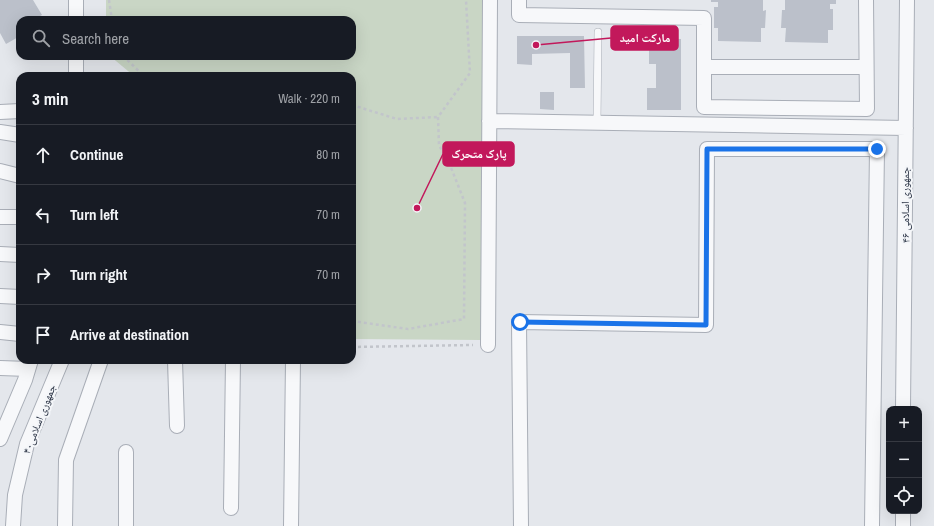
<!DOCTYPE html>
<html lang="en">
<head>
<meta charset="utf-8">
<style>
  body { margin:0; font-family:"Archivo Narrow","Noto Naskh Arabic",sans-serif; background:#242831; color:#f1f3f6 }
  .controls { position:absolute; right:12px; bottom:12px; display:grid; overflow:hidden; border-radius:8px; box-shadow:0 4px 16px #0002 }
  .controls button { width:36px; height:36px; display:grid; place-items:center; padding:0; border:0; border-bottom:1px solid #363941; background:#171b24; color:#f1f3f6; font:20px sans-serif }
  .stop { position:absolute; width:12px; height:12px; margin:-9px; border:3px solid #1a73e8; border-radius:50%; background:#fff }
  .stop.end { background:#1a73e8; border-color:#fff; box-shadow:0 1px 4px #0008 }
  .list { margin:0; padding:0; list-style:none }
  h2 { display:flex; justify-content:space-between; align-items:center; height:52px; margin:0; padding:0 16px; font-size:17px }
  h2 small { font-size:13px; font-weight:400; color:#9ea1a6 }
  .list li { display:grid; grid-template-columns:26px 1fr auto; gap:12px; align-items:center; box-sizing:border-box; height:60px; padding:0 16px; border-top:1px solid #363941 }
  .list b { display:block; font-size:15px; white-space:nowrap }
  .list em { font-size:13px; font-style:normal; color:#9ea1a6 }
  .icon { flex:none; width:22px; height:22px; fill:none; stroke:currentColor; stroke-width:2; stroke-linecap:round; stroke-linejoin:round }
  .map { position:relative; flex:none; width:934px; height:526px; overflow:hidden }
  .search { position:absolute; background:#171b24; box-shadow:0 4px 16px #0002; left:16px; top:16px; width:340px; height:44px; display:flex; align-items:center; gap:10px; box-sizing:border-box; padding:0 14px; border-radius:12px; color:#9ea1a6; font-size:15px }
  .panel { position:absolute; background:#171b24; box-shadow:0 4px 16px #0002; left:16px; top:72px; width:340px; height:292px; border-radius:12px }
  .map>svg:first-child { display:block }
  .green { fill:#c9d6c5 }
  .building { fill:#bbc0ca }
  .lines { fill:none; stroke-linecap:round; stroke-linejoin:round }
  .lane-casing { stroke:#a9aeb7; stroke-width:8 }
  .street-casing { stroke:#a9aeb7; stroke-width:16 }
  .path { stroke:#c2c5cb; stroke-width:2.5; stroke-dasharray:3 3; stroke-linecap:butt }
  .lane { stroke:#f7f8fa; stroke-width:7 }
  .street { stroke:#f7f8fa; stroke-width:14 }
  .route { stroke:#1a73e8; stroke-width:5 }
  .labels { text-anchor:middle; stroke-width:4; stroke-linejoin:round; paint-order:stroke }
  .street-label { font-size:11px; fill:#2b3445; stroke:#f4f6f9 }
  .leader { fill:none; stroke:#c2185b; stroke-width:1.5 }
  .callout-dot { fill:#c2185b; stroke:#f4f6f9; stroke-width:1.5 }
  .callout { fill:#c2185b; stroke:#c2185b; stroke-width:1.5 }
  .callout-label { font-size:12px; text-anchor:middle; font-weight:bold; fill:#fff }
</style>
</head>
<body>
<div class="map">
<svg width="934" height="526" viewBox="0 0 934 526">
  <rect width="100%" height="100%" fill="#e4e7ec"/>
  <path class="green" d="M106 0H484L482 340 352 339V76H134L110 56H352V20H106Z"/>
  <path class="building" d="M0 0H33L42 15 36 18 38 20H20V36L6 44 0 33Z
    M711 0H763V11L766 10 765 28H761V42L718 41V28H714V7H718V2H711Z
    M785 0H836V4H830V9H833V30H828V43L785 42 786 28H781L782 10H785Z
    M517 36H584L585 88H570V53L532 54V65L517 64Z
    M649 38 681 39V110H647V88H656V64H649Z
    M540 92H554V110L540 109Z"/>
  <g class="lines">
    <g class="lane-casing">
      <path id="lane" d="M597 123 598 32"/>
    </g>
    <g class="street-casing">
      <path id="street" d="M519 0V15L704 18V107L867 109 866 0
        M76 20V0
        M704 67H866
        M76 75V56
        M0 112 20 111
        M489 121 906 128
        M0 132 20 135
        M0 171 20 176
        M0 217H20
        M0 254 20 255
        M0 296 20 297
        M0 332 20 334
        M488 345 490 0
        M175 360 177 426
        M0 368 28 369
        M903 409 907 0
        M0 439 25 380 31 360
        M126 452V526
        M231 508 233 360
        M13 526 15 495 27 444 62 360
        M65 526 66 460 101 360
        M291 526 293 360
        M521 526 519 322 706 325 707 149H877L872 526
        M903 526V511"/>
    </g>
    <path class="path" d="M109 0 112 20
      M123 56 144 76
      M352 105 397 119 438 117
      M352 321 408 329 464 319 465 203 452 170 439 145 438 117 470 73 466 0
      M352 347 473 345"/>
    <use href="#lane" class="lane"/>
    <use href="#street" class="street"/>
  </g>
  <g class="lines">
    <path class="route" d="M520 322 706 325 707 149H877"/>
  </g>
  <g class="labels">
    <g class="street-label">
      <text transform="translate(905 205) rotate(-90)" y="4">جمهوری اسلامی ۴۶</text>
      <text transform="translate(39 419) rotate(-69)" y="4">جمهوری اسلامی۴۰</text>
    </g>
  </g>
  <path class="leader" d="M536 45L611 38M417 208L443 154"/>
  <g class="callout-dot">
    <circle cx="536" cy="45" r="4"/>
    <circle cx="417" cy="208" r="4"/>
  </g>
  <g class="callout">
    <rect x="611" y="26" width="67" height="24" rx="4"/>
    <rect x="443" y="142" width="71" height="24" rx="4"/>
  </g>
  <g class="callout-label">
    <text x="645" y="42">مارکت امید</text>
    <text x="479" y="158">پارک متحرک</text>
  </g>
</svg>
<div class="controls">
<button>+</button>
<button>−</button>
<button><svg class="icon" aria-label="locate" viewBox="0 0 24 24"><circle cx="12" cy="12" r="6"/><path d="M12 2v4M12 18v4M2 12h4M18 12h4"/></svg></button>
</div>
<div class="stop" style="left:520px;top:322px"></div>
<div class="stop end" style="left:877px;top:149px"></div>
<div class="search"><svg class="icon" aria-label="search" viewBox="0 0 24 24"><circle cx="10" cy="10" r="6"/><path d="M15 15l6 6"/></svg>Search here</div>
<section class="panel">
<h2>3 min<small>Walk · 220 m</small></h2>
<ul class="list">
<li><svg class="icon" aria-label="ahead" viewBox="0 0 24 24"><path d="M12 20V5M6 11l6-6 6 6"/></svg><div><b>Continue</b></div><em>80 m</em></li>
<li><svg class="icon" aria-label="left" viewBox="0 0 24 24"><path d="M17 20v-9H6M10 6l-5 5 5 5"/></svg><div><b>Turn left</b></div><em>70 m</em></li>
<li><svg class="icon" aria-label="right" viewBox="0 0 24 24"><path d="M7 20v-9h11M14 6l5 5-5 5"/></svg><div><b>Turn right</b></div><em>70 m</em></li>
<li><svg class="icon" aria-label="arrive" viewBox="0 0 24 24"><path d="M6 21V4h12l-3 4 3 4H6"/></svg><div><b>Arrive at destination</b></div></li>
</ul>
</section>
</div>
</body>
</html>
